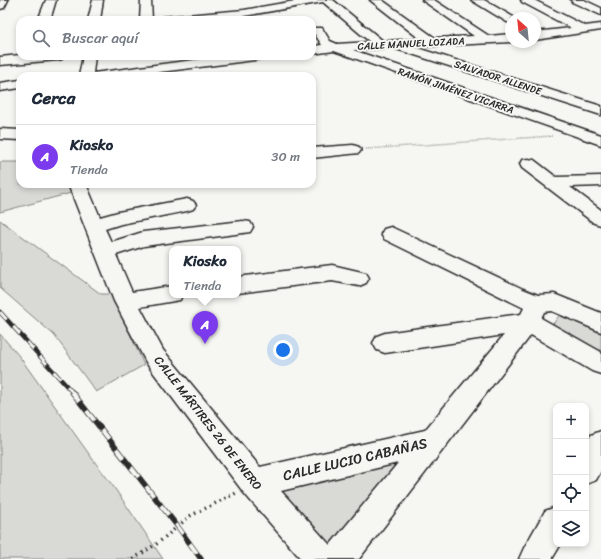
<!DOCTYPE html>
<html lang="es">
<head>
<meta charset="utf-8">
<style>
  body { margin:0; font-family:Sriracha,sans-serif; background:#f2f2f3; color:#1f2937 }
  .controls { position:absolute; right:12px; bottom:12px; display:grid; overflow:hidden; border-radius:8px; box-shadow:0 2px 6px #0003 }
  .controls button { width:36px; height:36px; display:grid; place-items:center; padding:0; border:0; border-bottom:1px solid #e0e1e3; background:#fff; color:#1f2937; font:20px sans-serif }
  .compass { position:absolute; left:505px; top:12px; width:36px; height:36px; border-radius:50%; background:#fff; box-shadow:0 2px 6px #0003; rotate:333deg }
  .you { position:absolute; left:283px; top:350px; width:14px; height:14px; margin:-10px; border:3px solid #fff; border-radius:50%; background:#1a73e8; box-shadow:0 0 0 6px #1a73e833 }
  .badge { display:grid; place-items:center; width:26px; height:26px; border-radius:50%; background:#7c3aed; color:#fff; font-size:13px; font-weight:700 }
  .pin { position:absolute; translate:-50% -33px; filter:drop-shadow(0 1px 2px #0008) }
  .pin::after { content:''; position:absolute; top:21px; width:14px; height:12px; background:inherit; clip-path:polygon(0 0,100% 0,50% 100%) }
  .popup { position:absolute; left:169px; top:246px; width:72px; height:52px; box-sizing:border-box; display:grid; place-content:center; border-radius:8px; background:#fff; filter:drop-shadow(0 1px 3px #0005); font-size:13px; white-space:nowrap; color:#747a83 }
  .popup b { font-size:15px; color:#1f2937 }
  .popup::after { content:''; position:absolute; left:50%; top:100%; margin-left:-8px; border:8px solid transparent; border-top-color:#fff }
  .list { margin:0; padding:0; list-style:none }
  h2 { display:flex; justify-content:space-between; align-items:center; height:52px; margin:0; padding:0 16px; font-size:17px }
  h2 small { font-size:13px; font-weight:400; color:#747a83 }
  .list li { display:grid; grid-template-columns:26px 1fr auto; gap:12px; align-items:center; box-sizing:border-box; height:64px; padding:0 16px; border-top:1px solid #e0e1e3 }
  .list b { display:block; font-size:15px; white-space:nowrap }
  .list p { margin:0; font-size:13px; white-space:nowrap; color:#747a83 }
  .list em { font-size:13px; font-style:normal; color:#747a83 }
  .icon { flex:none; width:22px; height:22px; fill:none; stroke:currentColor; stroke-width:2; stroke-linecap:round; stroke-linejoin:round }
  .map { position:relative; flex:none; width:601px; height:559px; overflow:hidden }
  .search { position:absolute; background:#fff; box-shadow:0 2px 6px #0003; left:16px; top:16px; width:300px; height:44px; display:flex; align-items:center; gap:10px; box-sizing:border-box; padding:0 14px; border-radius:12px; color:#747a83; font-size:15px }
  .panel { position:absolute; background:#fff; box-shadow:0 2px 6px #0003; left:16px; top:72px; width:300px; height:116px; border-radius:12px }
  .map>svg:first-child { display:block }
  .green { fill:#d9d9d5; stroke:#828280 }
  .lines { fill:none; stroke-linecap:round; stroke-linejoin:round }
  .minor-casing { stroke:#2b2b2b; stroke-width:3 }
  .path-far1 { stroke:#2b2b2b; stroke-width:1.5; stroke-dasharray:0.5 1.5; stroke-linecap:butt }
  .path { stroke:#2b2b2b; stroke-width:3.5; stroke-dasharray:1.5 4; stroke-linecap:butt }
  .minor { fill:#f6f6f2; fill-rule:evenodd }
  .rail-far1-casing { stroke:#2b2b2b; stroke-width:4.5 }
  .rail-casing { stroke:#2b2b2b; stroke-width:5.5 }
  .rail-far1 { stroke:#f6f6f2; stroke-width:3; stroke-dasharray:10; stroke-linecap:butt }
  .rail { stroke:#f6f6f2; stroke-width:4; stroke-dasharray:12; stroke-linecap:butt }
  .labels { text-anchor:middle; stroke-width:4; stroke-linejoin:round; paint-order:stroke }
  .far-street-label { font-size:10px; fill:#2b2b2b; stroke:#f6f6f2 }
  .street-label { font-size:12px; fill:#2b2b2b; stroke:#f6f6f2 }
  .near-street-label { font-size:14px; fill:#2b2b2b; stroke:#f6f6f2 }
</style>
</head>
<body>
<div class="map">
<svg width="601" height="559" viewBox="0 0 601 559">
  <rect width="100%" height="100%" fill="#f6f6f2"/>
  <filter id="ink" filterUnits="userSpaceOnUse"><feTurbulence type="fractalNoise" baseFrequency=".025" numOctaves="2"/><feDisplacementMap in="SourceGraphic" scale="8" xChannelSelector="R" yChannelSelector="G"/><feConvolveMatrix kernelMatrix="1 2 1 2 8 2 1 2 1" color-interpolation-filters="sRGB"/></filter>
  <g filter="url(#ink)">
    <path class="green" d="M0 162H20V184H68L71 193 0 212Z
      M0 220 101 294H112L144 365 96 392 54 335 0 288Z
      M563 310 601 329V355L551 327Z
      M0 334 19 356 94 461 113 486 163 559H0Z
      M434 441 339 559 254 483Z"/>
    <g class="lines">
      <g class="minor-casing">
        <path id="minor" d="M0 0H8L4 8 0 9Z
          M46 0H56L50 20H38Z
          M93 0H103L100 20H88Z
          M141 0H151L152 20H140Z
          M301 0H333L383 41 420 39 370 0H382L435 38 474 36 422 0H434L489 36 511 34V42L414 47 601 106V115L393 48 353 50 601 135V145L334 51 312 54V46L322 45 312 30 314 28H322L330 41 337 44 370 42 323 2 244 16 201 20H157L163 17 244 10Z
          M471 0H484L515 18H511V23L507 22Z
          M521 0H534L585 26 601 24V30L535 40V32L571 28 522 2Z
          M571 0H584L601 8V15L572 2Z
          M20 55V56H64L62 59 58 60 0 65V57Z
          M83 56H95L93 73 225 56H261L259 59 255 60 128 76H79Z
          M20 80V88L0 91V83Z
          M0 129 20 130V140L0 139Z
          M353 145 359 147 361 150 359 153 312 158V148Z
          M528 159 534 160 556 177 601 176V186L570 187 601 210V225L594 223 522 168 520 164 522 160Z
          M68 184H86L100 217 118 212 187 199 193 201 196 205 193 209 187 211 121 224 105 229 111 242 143 232 243 221 250 222 253 227 250 232 243 233 144 246 116 255 132 292 172 286V295H182L180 300 140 307 163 350 260 467 425 430 504 335 385 353 377 350 373 343 377 336 385 333 521 314 524 308 384 239 381 234 384 229 391 227 523 289 538 295 554 294 601 313V332L552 311 544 312 541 318 601 352V374L592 371 531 335 359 559H301L244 493 147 364 114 301ZM398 463 330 545 281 491Z
          M332 265 366 273 369 278 366 283 359 286 332 281 238 293V277Z
          M601 431V471L596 480 586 484V444L591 435Z
          M556 507V544H561L552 559H519L524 548 545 511Z"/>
      </g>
      <path class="path-far1" d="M366 149 552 136"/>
      <path class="path" d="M133 559 158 543 190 516 236 493"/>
      <use href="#minor" class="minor"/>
      <g class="rail-far1-casing">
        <path id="rail-far1" d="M0 312 73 393"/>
      </g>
      <g class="rail-casing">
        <path id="rail" d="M72 392 178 527 201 559"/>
      </g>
      <use href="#rail-far1" class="rail-far1"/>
      <use href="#rail" class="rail"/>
    </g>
  </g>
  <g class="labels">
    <g class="far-street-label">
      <text transform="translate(411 43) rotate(-3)" y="4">CALLE MANUEL LOZADA</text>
      <text transform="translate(498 77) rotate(18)" y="4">SALVADOR ALLENDE</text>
      <text transform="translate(456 90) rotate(19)" y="4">RAMÓN JIMÉNEZ VICARRA</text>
    </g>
    <g class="street-label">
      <text transform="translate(208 423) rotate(52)" y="4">CALLE MÁRTIRES 26 DE ENERO</text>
    </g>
    <g class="near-street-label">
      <text transform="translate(355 459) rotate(-13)" y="5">CALLE LUCIO CABAÑAS</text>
    </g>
  </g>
</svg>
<div class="controls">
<button>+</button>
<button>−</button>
<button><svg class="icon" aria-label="locate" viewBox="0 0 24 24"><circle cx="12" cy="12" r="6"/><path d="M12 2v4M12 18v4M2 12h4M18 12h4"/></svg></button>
<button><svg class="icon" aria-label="layers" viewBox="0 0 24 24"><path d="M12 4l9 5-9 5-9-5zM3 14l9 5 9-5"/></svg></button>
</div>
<svg class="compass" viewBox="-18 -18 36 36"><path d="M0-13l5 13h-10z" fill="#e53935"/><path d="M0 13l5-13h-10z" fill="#747a83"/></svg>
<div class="you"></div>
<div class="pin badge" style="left:205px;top:344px">A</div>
<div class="popup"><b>Kiosko</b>Tienda</div>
<div class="search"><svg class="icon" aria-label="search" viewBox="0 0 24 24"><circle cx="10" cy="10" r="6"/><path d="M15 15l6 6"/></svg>Buscar aquí</div>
<section class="panel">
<h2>Cerca<small></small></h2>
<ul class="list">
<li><span class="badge">A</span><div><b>Kiosko</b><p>Tienda</p></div><em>30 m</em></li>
</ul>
</section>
</div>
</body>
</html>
